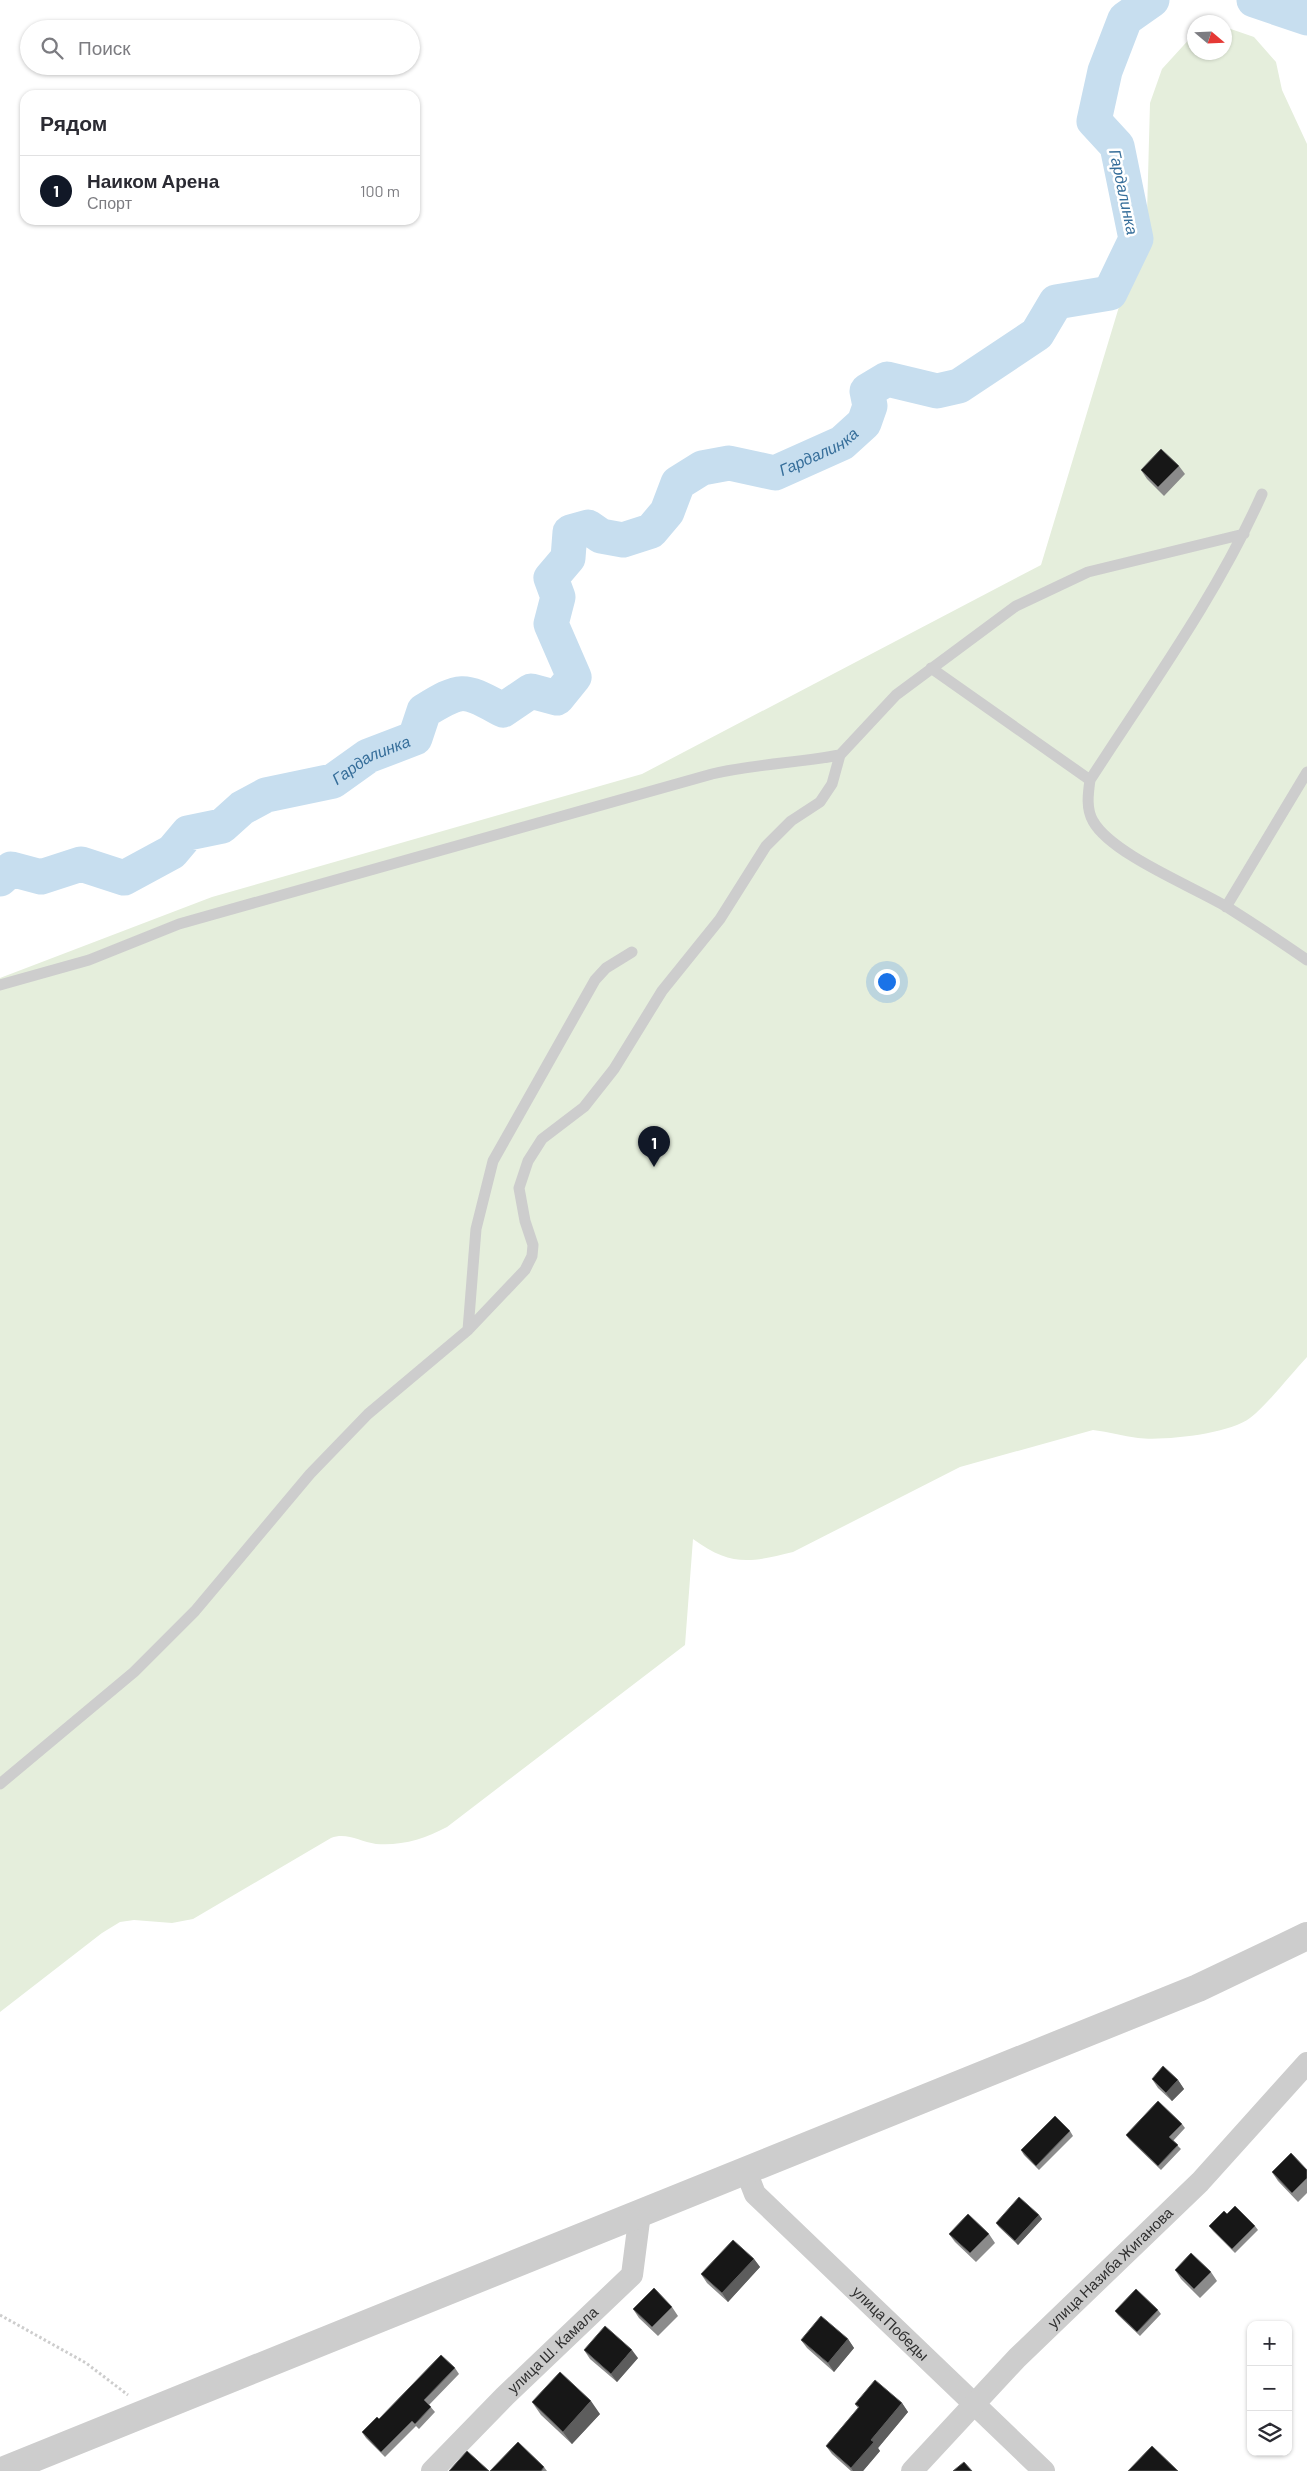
<!DOCTYPE html>
<html lang="ru">
<head>
<meta charset="utf-8">
<style>
  body { margin:0; font-family:Barlow,sans-serif; background:#f2f2f3; color:#2b2b33 }
  .controls { position:absolute; right:15px; bottom:15px; display:grid; overflow:hidden; border-radius:10px; box-shadow:0 1px 4px #0004 }
  .controls button { width:45px; height:45px; display:grid; place-items:center; padding:0; border:0; border-bottom:1px solid #e1e1e2; background:#fff; color:#2b2b33; font:25px sans-serif }
  .compass { position:absolute; left:1187px; top:15px; width:45px; height:45px; border-radius:50%; background:#fff; box-shadow:0 1px 4px #0004; rotate:109deg }
  .you { position:absolute; left:886px; top:981px; width:18px; height:18px; margin:-12px; border:4px solid #fff; border-radius:50%; background:#1a73e8; box-shadow:0 0 0 8px #1a73e833 }
  .badge { display:grid; place-items:center; width:32px; height:32px; border-radius:50%; background:#111827; color:#fff; font-size:16px; font-weight:700 }
  .pin { position:absolute; translate:-50% -41px; filter:drop-shadow(0 1px 2px #0008) }
  .pin::after { content:''; position:absolute; top:26px; width:18px; height:15px; background:inherit; clip-path:polygon(0 0,100% 0,50% 100%) }
  .list { margin:0; padding:0; list-style:none }
  h2 { display:flex; justify-content:space-between; align-items:center; height:65px; margin:0; padding:0 20px; font-size:21px }
  h2 small { font-size:16px; font-weight:400; color:#7c7c81 }
  .list li { display:grid; grid-template-columns:32px 1fr auto; gap:15px; align-items:center; box-sizing:border-box; height:70px; padding:0 20px; border-top:1px solid #e1e1e2 }
  .list b { display:block; font-size:19px; white-space:nowrap }
  .list p { margin:0; font-size:16px; white-space:nowrap; color:#7c7c81 }
  .list em { font-size:16px; font-style:normal; color:#7c7c81 }
  .icon { flex:none; width:28px; height:28px; fill:none; stroke:currentColor; stroke-width:2; stroke-linecap:round; stroke-linejoin:round }
  .map { position:relative; flex:none; width:1307px; height:2471px; overflow:hidden }
  .search { position:absolute; background:#fff; box-shadow:0 1px 4px #0004; left:20px; top:20px; width:400px; height:55px; display:flex; align-items:center; gap:12px; box-sizing:border-box; padding:0 18px; border-radius:28px; color:#7c7c81; font-size:19px }
  .panel { position:absolute; background:#fff; box-shadow:0 1px 4px #0004; left:20px; top:90px; width:400px; height:135px; border-radius:15px }
  .map>svg:first-child { display:block }
  .green { fill:#e5eedc }
  .lines { fill:none; stroke-linecap:round; stroke-linejoin:round }
  .river { stroke:#c7deef; stroke-width:35 }
  .path { stroke:#cdcdcd; stroke-width:3; stroke-dasharray:2.5 2.5; stroke-linecap:butt }
  .service { stroke:#cdcdcd; stroke-width:11 }
  .minor { stroke:#cdcdcd; stroke-width:22 }
  .tertiary { stroke:#cdcdcd; stroke-width:28 }
  .wall { fill:#8b8b8b }
  .shaded-wall { fill:#5d5d5d }
  .building { fill:#171717; stroke:#5d5d5d }
  .labels { text-anchor:middle; stroke-width:5; stroke-linejoin:round; paint-order:stroke }
  .street-label { font-size:15px; fill:#303030; stroke:#fff }
  .water-label { font-size:16px; font-style:italic; fill:#366e9a; stroke:#fff }
</style>
</head>
<body>
<div class="map">
<svg width="1307" height="2471" viewBox="0 0 1307 2471">
  <rect width="100%" height="100%" fill="#fff"/>
  <path class="green" d="M1225 27 1254 37 1276 62 1282 90 1307 144V1357C1291 1374 1268 1404 1250 1418 1229 1434 1164 1441 1138 1438 1123 1436 1109 1432 1093 1430L960 1467 793 1552C749 1563 730 1566 693 1539L685 1645 447 1827C424 1839 402 1846 376 1844 360 1842 347 1832 331 1838L193 1919 172 1923 134 1920 120 1922 102 1933 0 2012V978L212 897 642 774 1041 565 1147 214 1150 103 1162 69 1193 35 1194 52H1224Z"/>
  <g class="lines">
    <g class="river">
      <path d="M1254 0 1307 18"/>
      <path id="s1" d="M0 879 11 869 41 877 81 864 124 878 172 852 188 833 222 826 242 808 266 795 333 781 368 756 415 738 424 711C463 687 463 689 503 710L531 691 557 698 574 677 551 624 558 597 551 578 568 558 570 532 588 527 601 536 623 540 651 531 667 512 678 483 702 468 729 463 775 473 842 443 864 423 870 406 867 391 887 379 937 391 959 386 1037 334 1056 302 1110 293 1136 239 1117 146 1094 121 1105 71 1125 19 1152 0"/>
    </g>
    <path class="path" d="M0 2315 86 2363 128 2395"/>
    <path class="service" d="M1262 494C1217 595 1150 687 1090 780 1088 794 1086 809 1093 821 1111 854 1194 887 1227 907 1254 924 1281 942 1307 960
      M931 668 1090 780
      M1226 907 1307 772
      M0 985 89 960 179 924 712 774C754 764 797 763 840 755
      M468 1330 525 1270 532 1256 533 1245 525 1221 519 1188 528 1161 542 1139 584 1107 614 1069 662 991 720 919 766 846 791 821 820 802 832 784 840 755 896 695 1016 606 1088 572 1244 534
      M0 1784 134 1672 195 1611 310 1474 368 1414 468 1330 476 1229 493 1161 595 980 606 968 632 952"/>
    <g class="minor">
      <path id="s2" d="M746 2171 755 2194 1044 2471"/>
      <path id="s3" d="M432 2471 505 2396 632 2275 640 2213"/>
      <path id="s4" d="M912 2471 1017 2358 1200 2182 1307 2063"/>
    </g>
    <path class="tertiary" d="M2 2471 1198 1988 1307 1936"/>
  </g>
  <path class="wall" d="M1179 466 1185 474 1164 496 1147 479 1141 470Z
    M1152 2079 1178 2080 1184 2089 1172 2101 1158 2088Z
    M1182 2124 1185 2128 1173 2141 1181 2149 1161 2170 1129 2139 1126 2135Z
    M1070 2131 1073 2136 1039 2170 1024 2155 1021 2150Z
    M1307 2170V2193L1298 2202 1278 2181 1272 2172Z
    M1039 2215 1042 2219 1018 2245 999 2227 996 2223Z
    M1209 2226H1255L1258 2230 1235 2253 1213 2231Z
    M949 2234H989L995 2243 976 2262 955 2242Z
    M754 2259 760 2267 728 2302 707 2283 701 2274Z
    M1175 2270 1211 2272 1217 2281 1200 2298 1181 2279Z
    M672 2307 678 2316 658 2336 639 2318 633 2309Z
    M1158 2310 1161 2314 1140 2336 1118 2315 1115 2311Z
    M848 2339 854 2348 834 2372 807 2348 801 2340Z
    M584 2350 638 2358 617 2382 590 2359Z
    M455 2368 459 2374 429 2405 435 2412 419 2429 416 2426 385 2457 366 2438 362 2432 379 2419Z
    M532 2402 600 2414 572 2444 541 2415Z
    M902 2403 908 2412 878 2448 880 2451 863 2471H851L832 2454 826 2446 858 2408 855 2404Z
    M544 2467 547 2471H490Z"/>
  <path class="shaded-wall" d="M1178 2080 1184 2089 1172 2101 1166 2093Z
    M1039 2215 1042 2219 1018 2245 1015 2241Z
    M754 2259 760 2267 728 2302 722 2293Z
    M848 2339 854 2348 834 2372 828 2363Z
    M632 2350 638 2358 617 2382 611 2374Z
    M591 2401 600 2414 572 2444 563 2432Z
    M902 2403 908 2412 878 2448 880 2451 863 2471H853L851 2468 871 2440Z"/>
  <path class="building" d="M1161 449 1179 466 1158 487 1141 470Z
    M1163 2066 1178 2080 1166 2093 1152 2079Z
    M1158 2101 1182 2124 1169 2137 1178 2145 1158 2166 1126 2135Z
    M1055 2116 1070 2131 1036 2166 1021 2150Z
    M1291 2153 1307 2170V2178L1292 2193 1272 2172Z
    M1019 2197 1039 2215 1015 2241 996 2223Z
    M1235 2206 1255 2226 1232 2249 1209 2226 1224 2211 1227 2214Z
    M968 2214 989 2234 970 2253 949 2234Z
    M733 2240 754 2259 722 2293 701 2274Z
    M1191 2253 1211 2272 1194 2289 1175 2270Z
    M654 2288 672 2307 652 2327 633 2309Z
    M1136 2289 1158 2310 1137 2332 1115 2311Z
    M821 2316 848 2339 828 2363 801 2340Z
    M605 2326 632 2350 611 2374 584 2350Z
    M441 2355 455 2368 424 2400 431 2407 415 2424 412 2421 381 2452 362 2432 377 2417 379 2419Z
    M560 2372 591 2401 563 2432 532 2402Z
    M875 2380 902 2403 871 2440 874 2442 851 2468 826 2446 859 2407 855 2404Z
    M518 2442 544 2467 541 2471H490Z
    M1152 2446 1178 2471H1128Z
    M467 2451 489 2471H449Z
    M964 2462 972 2471H953Z"/>
  <g class="labels">
    <g class="street-label">
      <text dy="5" stroke="none"><textPath href="#s4" startOffset="284">улица Назиба Жиганова</textPath></text>
      <text dy="5" stroke="none"><textPath href="#s2" startOffset="212">улица Победы</textPath></text>
      <text dy="5" stroke="none"><textPath href="#s3" startOffset="171">улица Ш. Камала</textPath></text>
    </g>
    <g class="water-label">
      <text transform="translate(1124 192) rotate(78)" y="6">Гардалинка</text>
      <text dy="6" stroke="none"><textPath href="#s1" startOffset="1118">Гардалинка</textPath></text>
      <text dy="6" stroke="none"><textPath href="#s1" startOffset="414">Гардалинка</textPath></text>
    </g>
  </g>
</svg>
<div class="controls">
<button>+</button>
<button>−</button>
<button><svg class="icon" aria-label="layers" viewBox="0 0 24 24"><path d="M12 4l9 5-9 5-9-5zM3 14l9 5 9-5"/></svg></button>
</div>
<svg class="compass" viewBox="-18 -18 36 36"><path d="M0-13l5 13h-10z" fill="#e53935"/><path d="M0 13l5-13h-10z" fill="#7c7c81"/></svg>
<div class="you"></div>
<div class="pin badge" style="left:654px;top:1167px">1</div>
<div class="search"><svg class="icon" aria-label="search" viewBox="0 0 24 24"><circle cx="10" cy="10" r="6"/><path d="M15 15l6 6"/></svg>Поиск</div>
<section class="panel">
<h2>Рядом<small></small></h2>
<ul class="list">
<li><span class="badge">1</span><div><b>Наиком Арена</b><p>Спорт</p></div><em>100 m</em></li>
</ul>
</section>
</div>
</body>
</html>
